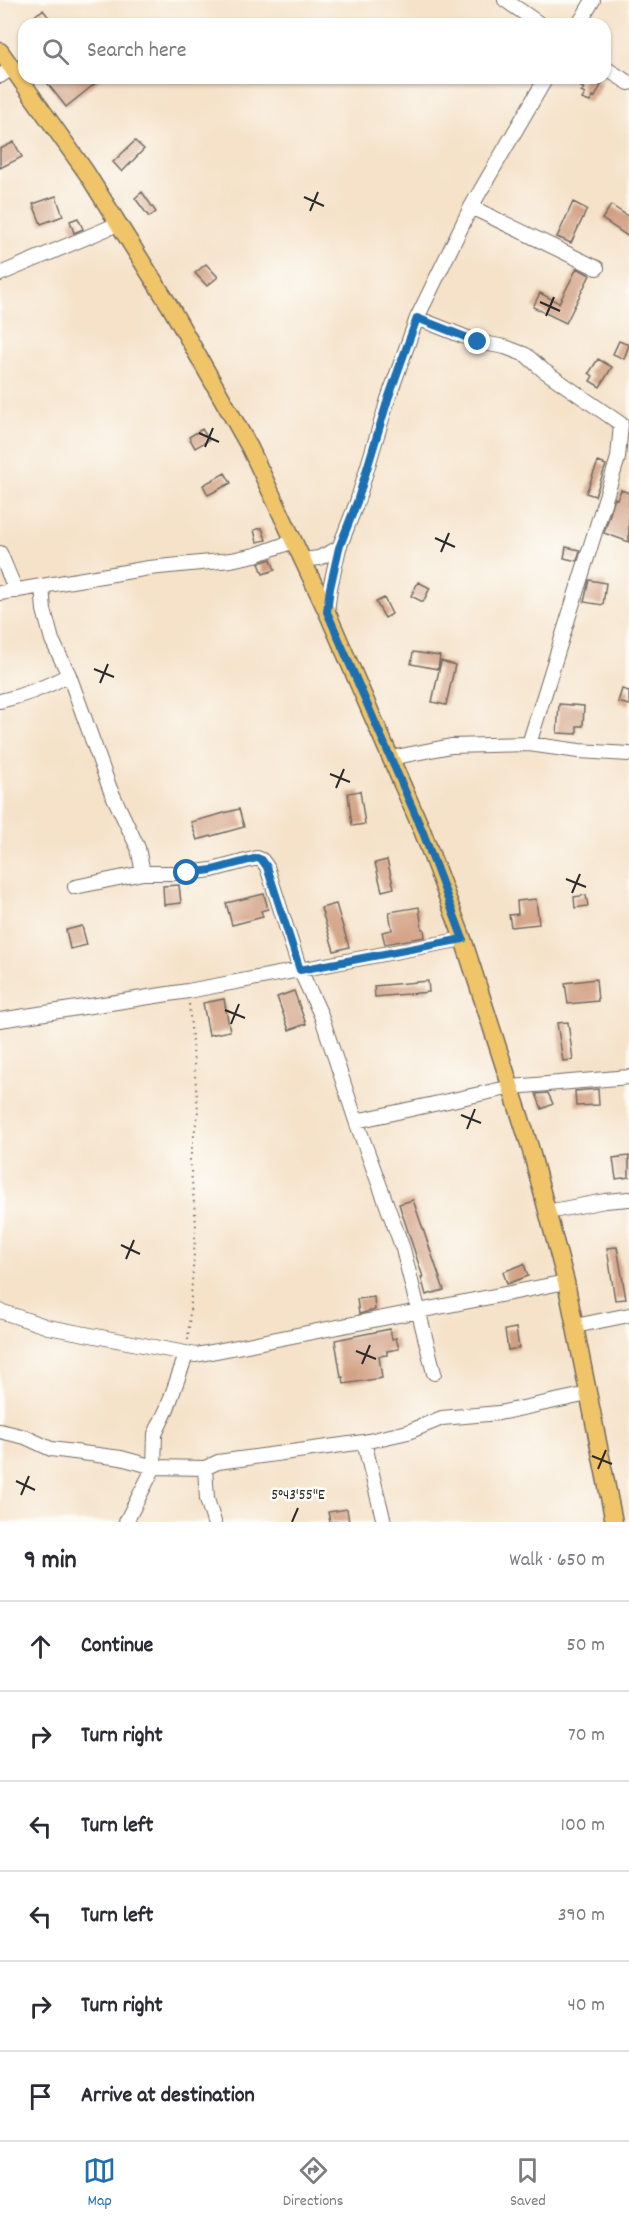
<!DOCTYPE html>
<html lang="en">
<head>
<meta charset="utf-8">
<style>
  body { margin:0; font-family:Dekko,sans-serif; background:#f2f2f3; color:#2b2b33 }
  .stop { position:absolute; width:18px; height:18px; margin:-14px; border:4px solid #1f6fb2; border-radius:50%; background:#fff }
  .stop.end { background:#1f6fb2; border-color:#fff; box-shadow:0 2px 6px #0008 }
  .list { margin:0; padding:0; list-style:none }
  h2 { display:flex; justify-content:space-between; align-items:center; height:78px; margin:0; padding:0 24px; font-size:26px }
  h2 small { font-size:20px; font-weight:400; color:#7c7c81 }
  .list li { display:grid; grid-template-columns:39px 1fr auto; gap:18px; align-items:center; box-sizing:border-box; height:90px; padding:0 24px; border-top:2px solid #e1e1e2 }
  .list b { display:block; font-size:22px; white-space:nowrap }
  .list em { font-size:20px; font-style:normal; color:#7c7c81 }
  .icon { flex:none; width:33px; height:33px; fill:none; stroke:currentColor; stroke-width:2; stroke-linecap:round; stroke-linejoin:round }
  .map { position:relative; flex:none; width:629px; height:1522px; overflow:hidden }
  .search { position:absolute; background:#fff; box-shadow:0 2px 4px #0004; left:18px; right:18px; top:18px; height:66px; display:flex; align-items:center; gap:15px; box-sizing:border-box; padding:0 21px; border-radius:18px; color:#7c7c81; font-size:22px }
  .sheet { height:618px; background:#fff }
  nav { display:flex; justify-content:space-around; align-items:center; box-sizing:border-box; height:84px; border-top:2px solid #e1e1e2; background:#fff; font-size:16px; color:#7c7c81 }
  nav a { display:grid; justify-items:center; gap:3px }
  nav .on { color:#1f6fb2 }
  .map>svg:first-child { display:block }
  .building { fill:#d19f81 }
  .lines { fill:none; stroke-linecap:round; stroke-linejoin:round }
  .minor-casing { stroke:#726b62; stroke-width:16 }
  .major-casing { stroke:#726b62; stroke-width:19 }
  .path { stroke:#726b62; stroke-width:2; stroke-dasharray:1.5 4.5; stroke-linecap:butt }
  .minor { stroke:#fff; stroke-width:14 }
  .major { stroke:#f0c469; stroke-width:16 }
  .route { stroke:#1f6fb2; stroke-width:8 }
  .ticks { fill:none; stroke:#2b2b2b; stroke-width:2 }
  .ticks-label { font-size:15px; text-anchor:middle; fill:#2b2b2b; stroke:#fdfcf7; stroke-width:5; stroke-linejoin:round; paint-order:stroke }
</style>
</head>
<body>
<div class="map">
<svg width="629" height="1522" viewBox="0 0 629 1522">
  <rect width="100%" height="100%" fill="#fdfcf7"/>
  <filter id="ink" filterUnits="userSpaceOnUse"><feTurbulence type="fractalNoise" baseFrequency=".0167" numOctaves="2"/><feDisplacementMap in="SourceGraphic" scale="12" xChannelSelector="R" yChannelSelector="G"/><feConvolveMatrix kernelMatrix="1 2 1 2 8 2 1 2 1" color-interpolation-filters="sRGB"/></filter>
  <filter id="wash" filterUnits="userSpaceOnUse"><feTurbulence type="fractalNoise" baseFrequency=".008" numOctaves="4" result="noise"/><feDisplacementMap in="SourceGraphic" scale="24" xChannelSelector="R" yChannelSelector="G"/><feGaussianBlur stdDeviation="1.35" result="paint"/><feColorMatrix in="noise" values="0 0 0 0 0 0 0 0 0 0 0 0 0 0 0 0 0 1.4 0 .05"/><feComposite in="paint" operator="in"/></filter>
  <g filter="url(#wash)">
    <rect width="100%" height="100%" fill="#f5e2c9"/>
    <g id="blocks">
      <path class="building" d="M43 10 54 24H25L38 13Z
        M55 78H102L66 107 48 84Z
        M585 78H591L602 83 595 97 593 96 590 102 582 99 585 94 581 92 584 88 581 87Z
        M135 141 144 149 122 172 113 162Z
        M14 142 22 157 0 168V149Z
        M142 192 156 212 149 217 135 198Z
        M56 196 63 216 41 224 33 204Z
        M573 202 587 209 571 243 557 237Z
        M611 205 629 217V237L602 219Z
        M78 218 83 229 74 233 70 221Z
        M206 264 218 277 207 286 195 273Z
        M577 268 590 275 566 323 533 307 540 293 559 303Z
        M619 341 629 345 624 359 613 354Z
        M598 359 612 367 600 387 590 381 593 376 589 373Z
        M202 429 209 440 195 448 189 437Z
        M598 462 606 465 595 496 586 493Z
        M225 473 231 483 208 495 203 485Z
        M621 490 629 493V542L604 533 615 498 617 499Z
        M262 528 266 540 257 542 254 530Z
        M566 547 580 550 577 561 564 558Z
        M271 559 275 570 263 574 259 563Z
        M589 580 606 583 603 605 584 602Z
        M418 582 430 588 423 602 411 596Z
        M384 598 392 614 385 618 376 602Z
        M413 652 440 656 438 669 411 664Z
        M441 661 455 665 446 705 432 702Z
        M622 689 629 691V705L618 702Z
        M559 704 584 706 583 726H577V734L557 733Z
        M360 791 365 824 352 826 348 793Z
        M239 809 244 827 197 840 191 822Z
        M387 860 394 888 382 891 375 863Z
        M179 885 181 903 164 905 163 886Z
        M264 894 268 909 261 911 263 917 232 925 226 903Z
        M586 895 588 906 575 908 574 897Z
        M536 899 539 924 511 927 509 915 518 914 517 901Z
        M336 904 349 947 334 951 321 908Z
        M419 907 422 929H424L425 937 385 944 382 932 392 930 389 912Z
        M82 926 87 945 70 949 66 930Z
        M596 979 598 1001 568 1004 565 983Z
        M428 981 429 992 375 997 374 986Z
        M294 991 306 1024 289 1030 277 997Z
        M224 999 230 1031 209 1035 203 1003Z
        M568 1022 573 1060 563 1061 557 1023Z
        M598 1089 599 1105 576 1106 575 1091Z
        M548 1093 553 1104 542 1109 536 1094Z
        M629 1156V1177L616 1179 613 1158Z
        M413 1200 444 1290 426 1295 421 1277H423L399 1204Z
        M617 1247 626 1299 615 1300 607 1248Z
        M524 1264 528 1276 507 1284 503 1272Z
        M374 1297 375 1310 359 1314 357 1299Z
        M516 1328 519 1348 508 1350 505 1330Z
        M390 1329 392 1339 396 1338 399 1349 387 1351V1355L379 1356 382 1378 344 1384 343 1377H341L335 1340Z
        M347 1509 349 1522H330L328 1512Z"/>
    </g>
  </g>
  <g filter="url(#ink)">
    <use href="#blocks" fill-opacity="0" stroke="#726b62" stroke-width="1.5"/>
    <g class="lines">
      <g class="minor-casing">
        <path id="minor" d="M505 0 540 24
          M579 24 593 0
          M605 68 629 83
          M0 76 12 68
          M471 207 597 268
          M0 274 118 224
          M417 318 478 342 505 347 526 355 543 370 621 424 618 458 529 744
          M0 553 16 591
          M303 560 319 558 339 548
          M42 587 44 610 52 640 69 675 110 789 138 848 143 873H187L212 870 257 858 262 860 267 867 300 970 321 1015 356 1121 403 1249 434 1373
          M0 593 149 568 231 560 255 555 294 541
          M327 612 330 588 339 548 357 502 388 399 417 318 471 207 546 78
          M0 701C23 696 48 686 69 675
          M391 758 451 746 529 744 579 751 629 754
          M75 887 143 873
          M0 1020 188 991 463 939
          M356 1121 512 1087 629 1077
          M547 1212 605 1201 629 1199
          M0 1311 48 1327 196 1355 566 1282
          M575 1326 629 1315
          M0 1431 25 1437 51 1449 121 1458 154 1467 155 1434 167 1409 186 1355
          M364 1442 384 1522
          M205 1468 207 1499 214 1522
          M126 1522 154 1467 205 1468 218 1462 364 1442 408 1432 442 1418 499 1413 588 1394"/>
      </g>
      <g class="major-casing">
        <path id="major" d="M0 51 86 172 171 308 250 448 327 612 422 830 463 939 530 1147 566 1282 614 1522"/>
      </g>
      <path class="path" d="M188 1340 196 1224 190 1160 198 1111 189 1003"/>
      <use href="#minor" class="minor"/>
      <use href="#major" class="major"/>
    </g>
  </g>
  <g class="lines" filter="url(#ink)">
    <path class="route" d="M187 873 212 870 257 858 262 860 267 867 300 970 463 939 422 830 327 612 330 588 339 548 357 502 388 399 417 318 478 342"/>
  </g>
  <path class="ticks" d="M304 197 324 206M310 211 318 192M540 302 560 311M546 316 554 297M199 433 219 442M205 447 213 428M435 538 455 547M441 552 449 533M94 669 114 677M100 683 108 664M330 774 350 782M336 788 344 769M566 879 586 887M572 893 580 874M225 1010 245 1018M231 1024 239 1004M461 1115 481 1123M467 1129 475 1109M121 1245 140 1254M126 1259 134 1240M356 1351 376 1359M362 1364 370 1345M592 1456 612 1464M598 1469 606 1450M16 1481 35 1490M21 1495 29 1476M292 1522 298 1508"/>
  <g class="ticks-label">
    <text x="298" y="1499">5°43'55"E</text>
  </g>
</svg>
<div class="stop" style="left:187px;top:873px"></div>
<div class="stop end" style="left:478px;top:342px"></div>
<div class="search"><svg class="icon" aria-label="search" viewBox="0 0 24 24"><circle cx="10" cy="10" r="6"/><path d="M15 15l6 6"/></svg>Search here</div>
</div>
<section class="sheet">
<h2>9 min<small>Walk · 650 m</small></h2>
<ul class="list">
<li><svg class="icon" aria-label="ahead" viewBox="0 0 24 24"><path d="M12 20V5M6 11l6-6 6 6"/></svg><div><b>Continue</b></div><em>50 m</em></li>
<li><svg class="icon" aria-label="right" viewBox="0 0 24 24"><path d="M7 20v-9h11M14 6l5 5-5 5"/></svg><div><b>Turn right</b></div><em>70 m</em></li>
<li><svg class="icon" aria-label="left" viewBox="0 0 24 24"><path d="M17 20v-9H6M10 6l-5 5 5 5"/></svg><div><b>Turn left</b></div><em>100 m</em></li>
<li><svg class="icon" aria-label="left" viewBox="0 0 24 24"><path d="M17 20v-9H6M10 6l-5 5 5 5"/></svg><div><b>Turn left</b></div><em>390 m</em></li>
<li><svg class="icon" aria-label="right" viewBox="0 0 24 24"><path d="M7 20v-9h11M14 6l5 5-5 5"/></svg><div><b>Turn right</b></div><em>40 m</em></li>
<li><svg class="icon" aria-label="arrive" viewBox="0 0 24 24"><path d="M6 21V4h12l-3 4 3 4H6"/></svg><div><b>Arrive at destination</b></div></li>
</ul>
</section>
<nav>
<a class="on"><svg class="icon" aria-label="map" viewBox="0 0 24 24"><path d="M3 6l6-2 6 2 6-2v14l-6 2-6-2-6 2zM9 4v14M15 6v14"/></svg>Map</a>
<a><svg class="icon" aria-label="directions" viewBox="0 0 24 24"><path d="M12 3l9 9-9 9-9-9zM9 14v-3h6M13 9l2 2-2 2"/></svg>Directions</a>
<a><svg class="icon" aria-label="saved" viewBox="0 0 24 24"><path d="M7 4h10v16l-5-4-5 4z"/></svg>Saved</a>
</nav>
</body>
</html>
